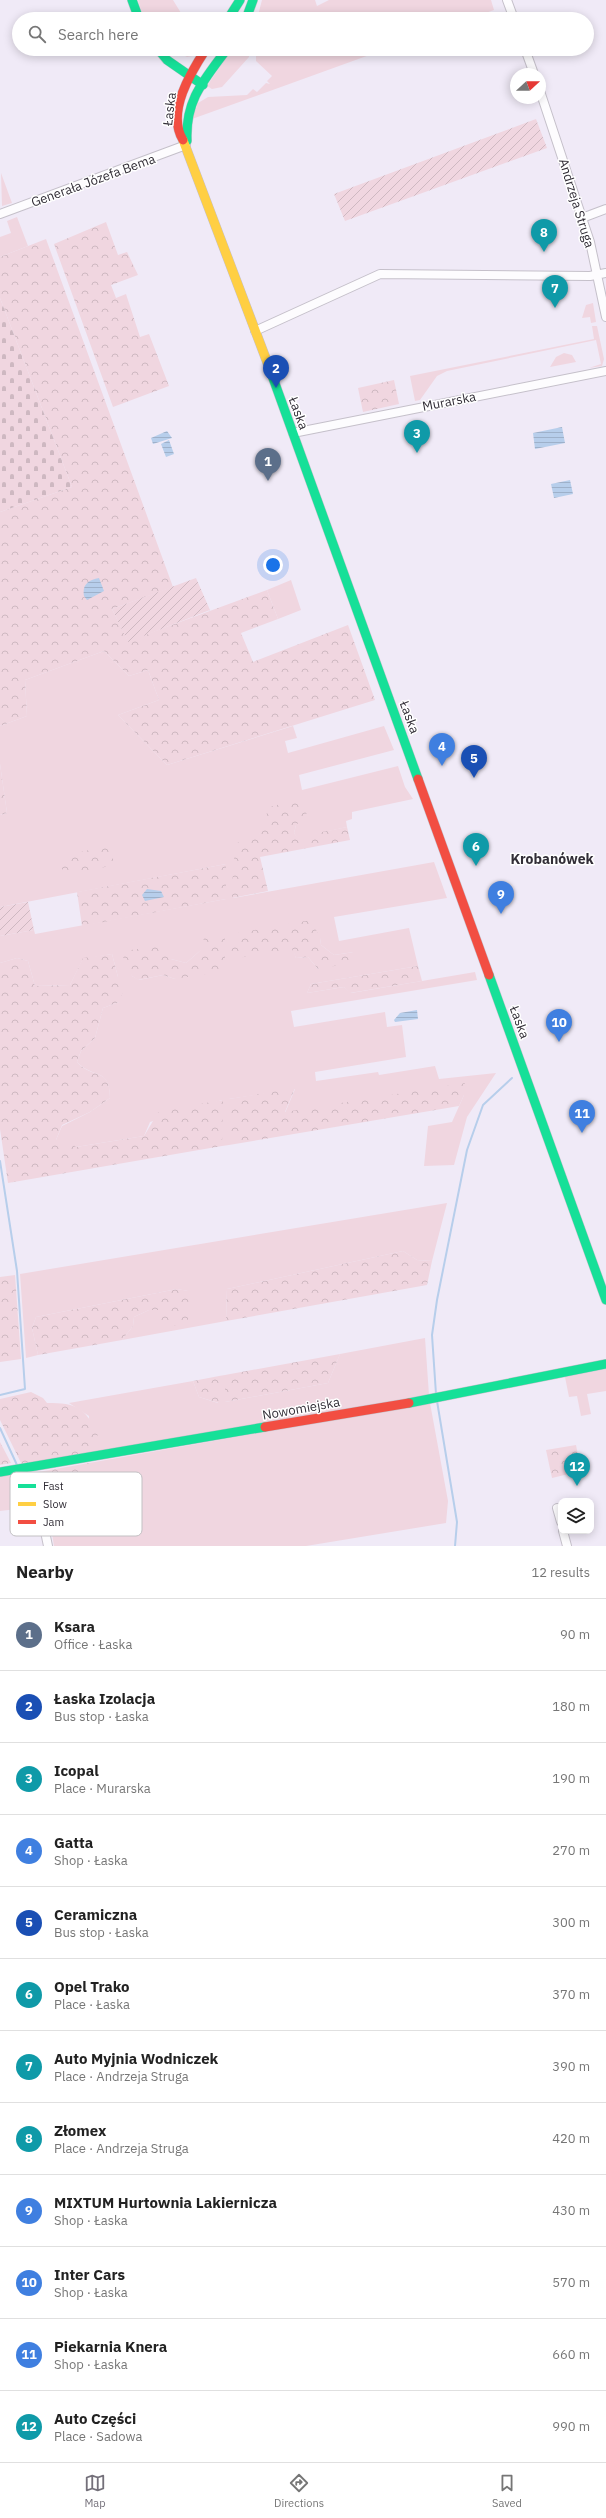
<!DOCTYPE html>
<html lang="en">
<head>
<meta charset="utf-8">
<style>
  body { margin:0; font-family:"IBM Plex Sans",sans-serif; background:#f2f2f2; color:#222 }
  .controls { position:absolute; right:12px; bottom:12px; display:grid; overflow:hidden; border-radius:8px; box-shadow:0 2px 10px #0003 }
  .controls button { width:36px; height:36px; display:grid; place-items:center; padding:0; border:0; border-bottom:1px solid #e0e0e0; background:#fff; color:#222; font:20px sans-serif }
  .compass { position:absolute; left:510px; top:68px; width:36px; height:36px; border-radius:50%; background:#fff; box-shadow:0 2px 10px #0003; rotate:69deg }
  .you { position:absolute; left:273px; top:565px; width:14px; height:14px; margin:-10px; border:3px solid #fff; border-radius:50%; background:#1a73e8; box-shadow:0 0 0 6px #1a73e833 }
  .badge { display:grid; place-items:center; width:26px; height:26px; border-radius:50%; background:#74707a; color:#fff; font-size:13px; font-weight:700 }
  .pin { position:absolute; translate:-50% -33px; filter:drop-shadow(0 1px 2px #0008) }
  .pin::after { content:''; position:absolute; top:21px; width:14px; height:12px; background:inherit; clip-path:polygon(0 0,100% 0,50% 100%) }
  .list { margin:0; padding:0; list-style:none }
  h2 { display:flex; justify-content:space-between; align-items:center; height:52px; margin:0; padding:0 16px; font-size:17px }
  h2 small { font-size:13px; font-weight:400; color:#767676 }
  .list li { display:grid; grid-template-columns:26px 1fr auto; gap:12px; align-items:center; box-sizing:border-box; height:72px; padding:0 16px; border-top:1px solid #e0e0e0 }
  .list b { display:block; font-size:15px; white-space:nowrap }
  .list p { margin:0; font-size:13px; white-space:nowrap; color:#767676 }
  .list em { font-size:13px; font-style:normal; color:#767676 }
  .icon { flex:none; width:22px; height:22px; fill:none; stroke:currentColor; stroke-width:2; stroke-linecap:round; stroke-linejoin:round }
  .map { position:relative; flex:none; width:606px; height:1546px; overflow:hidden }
  .search { position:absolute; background:#fff; box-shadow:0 2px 10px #0003; left:12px; right:12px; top:12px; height:44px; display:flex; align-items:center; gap:10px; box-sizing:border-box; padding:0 14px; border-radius:22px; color:#767676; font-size:15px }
  .sheet { height:916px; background:#fff }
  nav { display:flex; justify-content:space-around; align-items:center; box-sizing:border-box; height:56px; border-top:1px solid #e0e0e0; background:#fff; font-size:11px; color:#767676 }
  nav a { display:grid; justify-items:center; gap:2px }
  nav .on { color:#74707a }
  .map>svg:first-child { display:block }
  .grass { fill:#f0d6e0; fill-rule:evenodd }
  .forest { fill:url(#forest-crowns) }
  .cemetery { fill:url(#cemetery-stones) }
  .garden { fill:url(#garden-furrows) }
  .water { fill:url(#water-rules) }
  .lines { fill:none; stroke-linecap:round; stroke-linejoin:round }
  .stream { stroke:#b7ceeb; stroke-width:2 }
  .street-casing { stroke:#c5c0ca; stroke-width:10 }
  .fast-casing { stroke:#c5c0ca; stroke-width:10 }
  .slow-casing { stroke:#c5c0ca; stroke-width:10 }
  .jam-casing { stroke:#c5c0ca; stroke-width:10 }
  .street { stroke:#fdfcfe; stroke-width:8 }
  .fast { stroke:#16e098; stroke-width:9 }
  .slow { stroke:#ffcf43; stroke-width:9 }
  .jam { stroke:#f24e42; stroke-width:9 }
  .labels { text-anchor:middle; stroke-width:3; stroke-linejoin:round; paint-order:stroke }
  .street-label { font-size:13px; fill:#322e37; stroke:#fff }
  .neighbourhood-label { font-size:14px; font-weight:bold; fill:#322e37; stroke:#fff }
  .key { fill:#fff; stroke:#c2c0c3; stroke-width:1 }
  .key-label { font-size:11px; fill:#322e37 }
</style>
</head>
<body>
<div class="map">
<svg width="606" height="1546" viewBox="0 0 606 1546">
  <defs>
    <pattern id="forest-crowns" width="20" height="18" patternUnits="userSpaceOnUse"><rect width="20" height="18" fill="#f0d6e0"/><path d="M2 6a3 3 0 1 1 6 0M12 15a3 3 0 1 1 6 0" fill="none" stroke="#ceb8c1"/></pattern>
    <pattern id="cemetery-stones" width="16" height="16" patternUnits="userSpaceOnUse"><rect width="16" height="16" fill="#f0d6e0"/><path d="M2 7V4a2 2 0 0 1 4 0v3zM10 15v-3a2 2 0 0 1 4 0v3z" fill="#ceb8c1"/></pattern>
    <pattern id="garden-furrows" width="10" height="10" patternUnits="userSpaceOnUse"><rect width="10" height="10" fill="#f0d6e0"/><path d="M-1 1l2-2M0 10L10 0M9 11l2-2" fill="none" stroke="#ceb8c1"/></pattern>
    <pattern id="water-rules" width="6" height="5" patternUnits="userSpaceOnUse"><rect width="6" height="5" fill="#b7ceeb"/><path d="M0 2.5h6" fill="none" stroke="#9eb1ca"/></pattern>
  </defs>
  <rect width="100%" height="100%" fill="#f0eaf7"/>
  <path class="grass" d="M138 0H173L181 13 191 19H144Z
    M262 0H315L317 6 329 0H491L494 10 469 19H257Z
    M172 49H197L192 56 187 57Z
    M232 49H248L249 57 222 87 212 89 207 86Z
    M256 49H386L192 119 198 103 208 97 247 95 253 89 257 92 266 83 270 84 267 81 272 76 256 61Z
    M1 173 12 203 2 206Z
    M17 217 28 246 0 257V237L11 233 7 221Z
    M593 303 596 322 591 323 590 317 582 318 586 305Z
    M592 326H597L604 359 602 366 589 368 601 364 596 340 447 371 437 376 420 400 415 401 410 376 594 339Z
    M564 353 572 355 576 362 550 367 556 357Z
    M291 580 301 610 278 619 267 590Z
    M104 651 129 676 148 670 159 700 118 715 167 765 293 726 297 738 285 741 288 753 384 726 394 750 299 775 302 790 398 766 405 787 413 799 352 812V819L346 821 347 827 297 838 294 833 296 825 260 833 233 898 434 862 447 898 334 917 339 941 409 928 418 966 311 984 307 993 344 987 351 993 475 972 477 980 291 1011 294 1027 385 1012 387 1027 402 1025 406 1057 315 1072 316 1081 378 1072 379 1075 435 1066 439 1079 496 1073 467 1117 454 1165 424 1166 428 1126 452 1122 464 1095V1084L285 1113 295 1089 229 1099V1145L222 1146V1100L150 1122 144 1136 76 1147 56 1140 62 1126 90 1112 110 1098C110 1067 93 1079 77 1062L81 1051 95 1038 103 1008 119 1002 118 977 112 954 83 959 70 985 35 986 28 961 17 958 0 963V936L34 930 35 934 226 899V864L0 907V815L7 813 0 764V726L27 716 25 680ZM320 938 321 945 334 955 354 952 318 969 308 957 296 958 293 949ZM201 950 175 979 163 975 139 980 132 976 131 970 171 959 186 963Z
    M447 1203 432 1261 417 1260 403 1251 227 1289 226 1321 122 1340 133 1326 134 1317 149 1310H166L188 1291 177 1289 36 1317 32 1328 38 1355 26 1358 20 1274Z
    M425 1338 429 1395 91 1453 89 1416 69 1403 193 1381 199 1397 218 1403 219 1376 225 1375V1402L328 1383 340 1354Z
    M606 1369V1391L587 1394 591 1414 581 1416 577 1396 569 1397 565 1377Z
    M430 1403 448 1501 446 1523 306 1546H54L49 1515 40 1501 84 1495 89 1488V1463Z
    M17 1475 34 1507 0 1511V1476Z"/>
  <path class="forest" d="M106 222 118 255 127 252 138 275 111 285 116 298 126 294 140 337 149 334 169 386 113 407 54 244Z
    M46 239 173 587 112 609 128 641 267 590 278 619 241 633 253 662 348 625 375 700 167 765 118 715 159 700 148 670 129 676 104 651 25 680 27 716 0 726V512L72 487 0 298V257Z
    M394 380 399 404 363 412 358 388Z
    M0 764 7 813 0 815Z
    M292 801 302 803 307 815 296 825 294 833 297 837 347 827 350 840 260 857 268 891 232 898 233 863 238 842 260 833 269 807Z
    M111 845 114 865 68 875 62 869 63 856Z
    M226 864V899L82 926 77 892Z
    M311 920 320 938 321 945 334 955 354 952 361 961 318 969 308 957 296 958 292 949 231 959 232 934Z
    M225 935V971L175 979 163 975 138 980 132 976 123 959 125 951 163 945 172 952 171 959 186 963 201 950 204 938Z
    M112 954 118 977 127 981 119 1002 103 1008 95 1038 81 1051 77 1062C93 1080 110 1066 110 1098L90 1112 62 1125 56 1140H69L76 1147 144 1136 159 1111 223 1100 222 1146 8 1183 0 1129V963L17 958 28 961 35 986 70 985 83 958Z
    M418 966 422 981 350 993 344 987 307 993 311 984Z
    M465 1083 464 1095 459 1106 229 1145V1099L295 1088 285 1112Z
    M403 1251 417 1260 432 1261 427 1285 226 1321 227 1289Z
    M15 1275 21 1359 0 1362V1277Z
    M177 1289 189 1291 188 1322 165 1328 158 1318 166 1310H149L134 1317 133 1326 122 1340 38 1355 32 1328 36 1317Z
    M340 1354 328 1383 225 1402V1375Z
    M219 1376V1403L199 1397 193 1381Z
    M31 1392 43 1398 47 1403C77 1403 84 1407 98 1434L91 1453 22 1465 0 1420V1399Z
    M0 1442 11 1463 0 1465Z
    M576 1445 581 1471 552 1478 546 1450Z
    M89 1463V1488L84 1495 40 1501 27 1474Z"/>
  <path class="cemetery" d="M0 298 72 487 0 512Z"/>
  <path class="garden" d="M536 119 547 148 345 221 334 194Z
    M196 578 210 610 128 642 112 609Z
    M28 902 34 930 0 936V907Z"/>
  <path class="water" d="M562 427 565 443 535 449 533 433Z
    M167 431 172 438 153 444 151 438Z
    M169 440 174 454 166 457 161 444Z
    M570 480 573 494 554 498 551 484Z
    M99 578 104 591 87 600 84 596C82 585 88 580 99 578Z
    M147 889 161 891 164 897 145 901 142 895Z
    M417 1010 418 1019 395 1022 394 1020 400 1013Z"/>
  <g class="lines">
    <path class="stream" d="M0 1161 17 1271 25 1389 0 1395
      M436 1394 432 1335 437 1300 467 1150 483 1105 512 1078
      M437 1401 457 1522 455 1546
      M0 1428 17 1465"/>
    <g class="street-casing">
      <path id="street" d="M507 0 514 19
        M525 49 534 74
        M540 91 590 242 606 317
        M0 214 186 145
        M582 218 606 209
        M255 331 380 274 590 276 606 273
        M293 433 606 371
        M18 1470 43 1522 48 1546
        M557 1508 561 1522
        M563 1531 567 1546"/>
    </g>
    <g class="fast-casing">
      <path id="fast" d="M132 0 139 19
        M228 19 240 0
        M246 19 253 0
        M158 49 167 60 203 85
        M187 141C185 100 204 80 227 49
        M269 367 418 779
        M489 975 606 1300
        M409 1403 606 1364
        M0 1472 265 1427"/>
    </g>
    <g class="slow-casing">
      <path id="slow" d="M183 140 269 367"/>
    </g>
    <g class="jam-casing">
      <path id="jam" d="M183 140C166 112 191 72 206 49
        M418 779 489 975
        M265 1427 409 1403"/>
    </g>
    <use href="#street" class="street"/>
    <use href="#fast" class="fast"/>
    <use href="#slow" class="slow"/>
    <use href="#jam" class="jam"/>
  </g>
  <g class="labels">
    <g class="street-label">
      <text transform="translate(169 109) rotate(-83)" y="5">Łaska</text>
      <text transform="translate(93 180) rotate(-20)" y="5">Generała Józefa Bema</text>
      <text transform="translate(577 203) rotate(73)" y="5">Andrzeja Struga</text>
      <text transform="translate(449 401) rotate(-11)" y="5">Murarska</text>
      <text transform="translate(299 413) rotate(70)" y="5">Łaska</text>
      <text transform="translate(410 717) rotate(70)" y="5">Łaska</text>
      <text transform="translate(520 1022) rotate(70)" y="5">Łaska</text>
      <text transform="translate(301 1408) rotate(-10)" y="5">Nowomiejska</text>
    </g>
    <g class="neighbourhood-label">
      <text x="552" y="864">Krobanówek</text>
    </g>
  </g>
  <rect x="10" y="1472" width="132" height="64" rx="6" class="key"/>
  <rect x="18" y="1484" width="18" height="4" fill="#16e098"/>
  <rect x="18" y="1502" width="18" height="4" fill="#ffcf43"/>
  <rect x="18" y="1520" width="18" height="4" fill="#f24e42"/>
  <g class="key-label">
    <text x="43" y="1490">Fast</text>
    <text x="43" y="1508">Slow</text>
    <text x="43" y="1526">Jam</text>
  </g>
</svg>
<div class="controls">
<button><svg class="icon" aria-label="layers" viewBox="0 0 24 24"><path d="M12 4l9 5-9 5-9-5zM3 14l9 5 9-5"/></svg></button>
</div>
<svg class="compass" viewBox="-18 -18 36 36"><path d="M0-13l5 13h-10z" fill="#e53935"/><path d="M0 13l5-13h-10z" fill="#767676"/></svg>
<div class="you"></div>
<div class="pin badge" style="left:268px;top:481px;background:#5c6f8a">1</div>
<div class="pin badge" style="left:276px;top:388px;background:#1a4fb4">2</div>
<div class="pin badge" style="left:417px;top:453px;background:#0f9aa8">3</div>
<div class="pin badge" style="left:442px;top:766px;background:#3f7fe0">4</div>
<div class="pin badge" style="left:474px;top:778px;background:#1a4fb4">5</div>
<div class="pin badge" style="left:476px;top:866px;background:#0f9aa8">6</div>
<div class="pin badge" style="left:555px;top:308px;background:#0f9aa8">7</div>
<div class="pin badge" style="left:544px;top:252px;background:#0f9aa8">8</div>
<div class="pin badge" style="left:501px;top:914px;background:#3f7fe0">9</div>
<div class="pin badge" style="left:559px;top:1042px;background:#3f7fe0">10</div>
<div class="pin badge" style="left:582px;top:1133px;background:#3f7fe0">11</div>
<div class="pin badge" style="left:577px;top:1486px;background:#0f9aa8">12</div>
<div class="search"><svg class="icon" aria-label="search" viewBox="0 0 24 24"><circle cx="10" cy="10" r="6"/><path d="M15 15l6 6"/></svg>Search here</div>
</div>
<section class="sheet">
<h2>Nearby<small>12 results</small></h2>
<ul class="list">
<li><span class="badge" style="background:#5c6f8a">1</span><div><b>Ksara</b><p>Office · Łaska</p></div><em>90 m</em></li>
<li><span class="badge" style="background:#1a4fb4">2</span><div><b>Łaska Izolacja</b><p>Bus stop · Łaska</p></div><em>180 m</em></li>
<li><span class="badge" style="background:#0f9aa8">3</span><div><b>Icopal</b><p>Place · Murarska</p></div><em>190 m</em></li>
<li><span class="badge" style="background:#3f7fe0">4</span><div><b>Gatta</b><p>Shop · Łaska</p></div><em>270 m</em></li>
<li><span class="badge" style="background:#1a4fb4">5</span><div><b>Ceramiczna</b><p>Bus stop · Łaska</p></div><em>300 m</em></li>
<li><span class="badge" style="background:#0f9aa8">6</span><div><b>Opel Trako</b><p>Place · Łaska</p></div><em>370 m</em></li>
<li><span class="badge" style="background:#0f9aa8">7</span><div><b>Auto Myjnia Wodniczek</b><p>Place · Andrzeja Struga</p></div><em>390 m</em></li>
<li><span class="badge" style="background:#0f9aa8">8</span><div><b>Złomex</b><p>Place · Andrzeja Struga</p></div><em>420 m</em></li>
<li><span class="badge" style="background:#3f7fe0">9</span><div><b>MIXTUM Hurtownia Lakiernicza</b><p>Shop · Łaska</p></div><em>430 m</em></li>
<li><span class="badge" style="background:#3f7fe0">10</span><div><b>Inter Cars</b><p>Shop · Łaska</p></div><em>570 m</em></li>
<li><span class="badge" style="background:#3f7fe0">11</span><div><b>Piekarnia Knera</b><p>Shop · Łaska</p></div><em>660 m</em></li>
<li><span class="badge" style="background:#0f9aa8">12</span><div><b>Auto Części</b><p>Place · Sadowa</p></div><em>990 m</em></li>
</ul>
</section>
<nav>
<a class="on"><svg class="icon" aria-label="map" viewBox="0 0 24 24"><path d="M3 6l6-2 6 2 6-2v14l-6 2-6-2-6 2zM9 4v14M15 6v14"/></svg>Map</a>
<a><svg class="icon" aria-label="directions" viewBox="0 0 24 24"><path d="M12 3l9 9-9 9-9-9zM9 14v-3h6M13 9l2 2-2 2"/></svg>Directions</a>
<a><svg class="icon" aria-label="saved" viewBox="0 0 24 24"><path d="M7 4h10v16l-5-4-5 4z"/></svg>Saved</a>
</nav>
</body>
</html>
